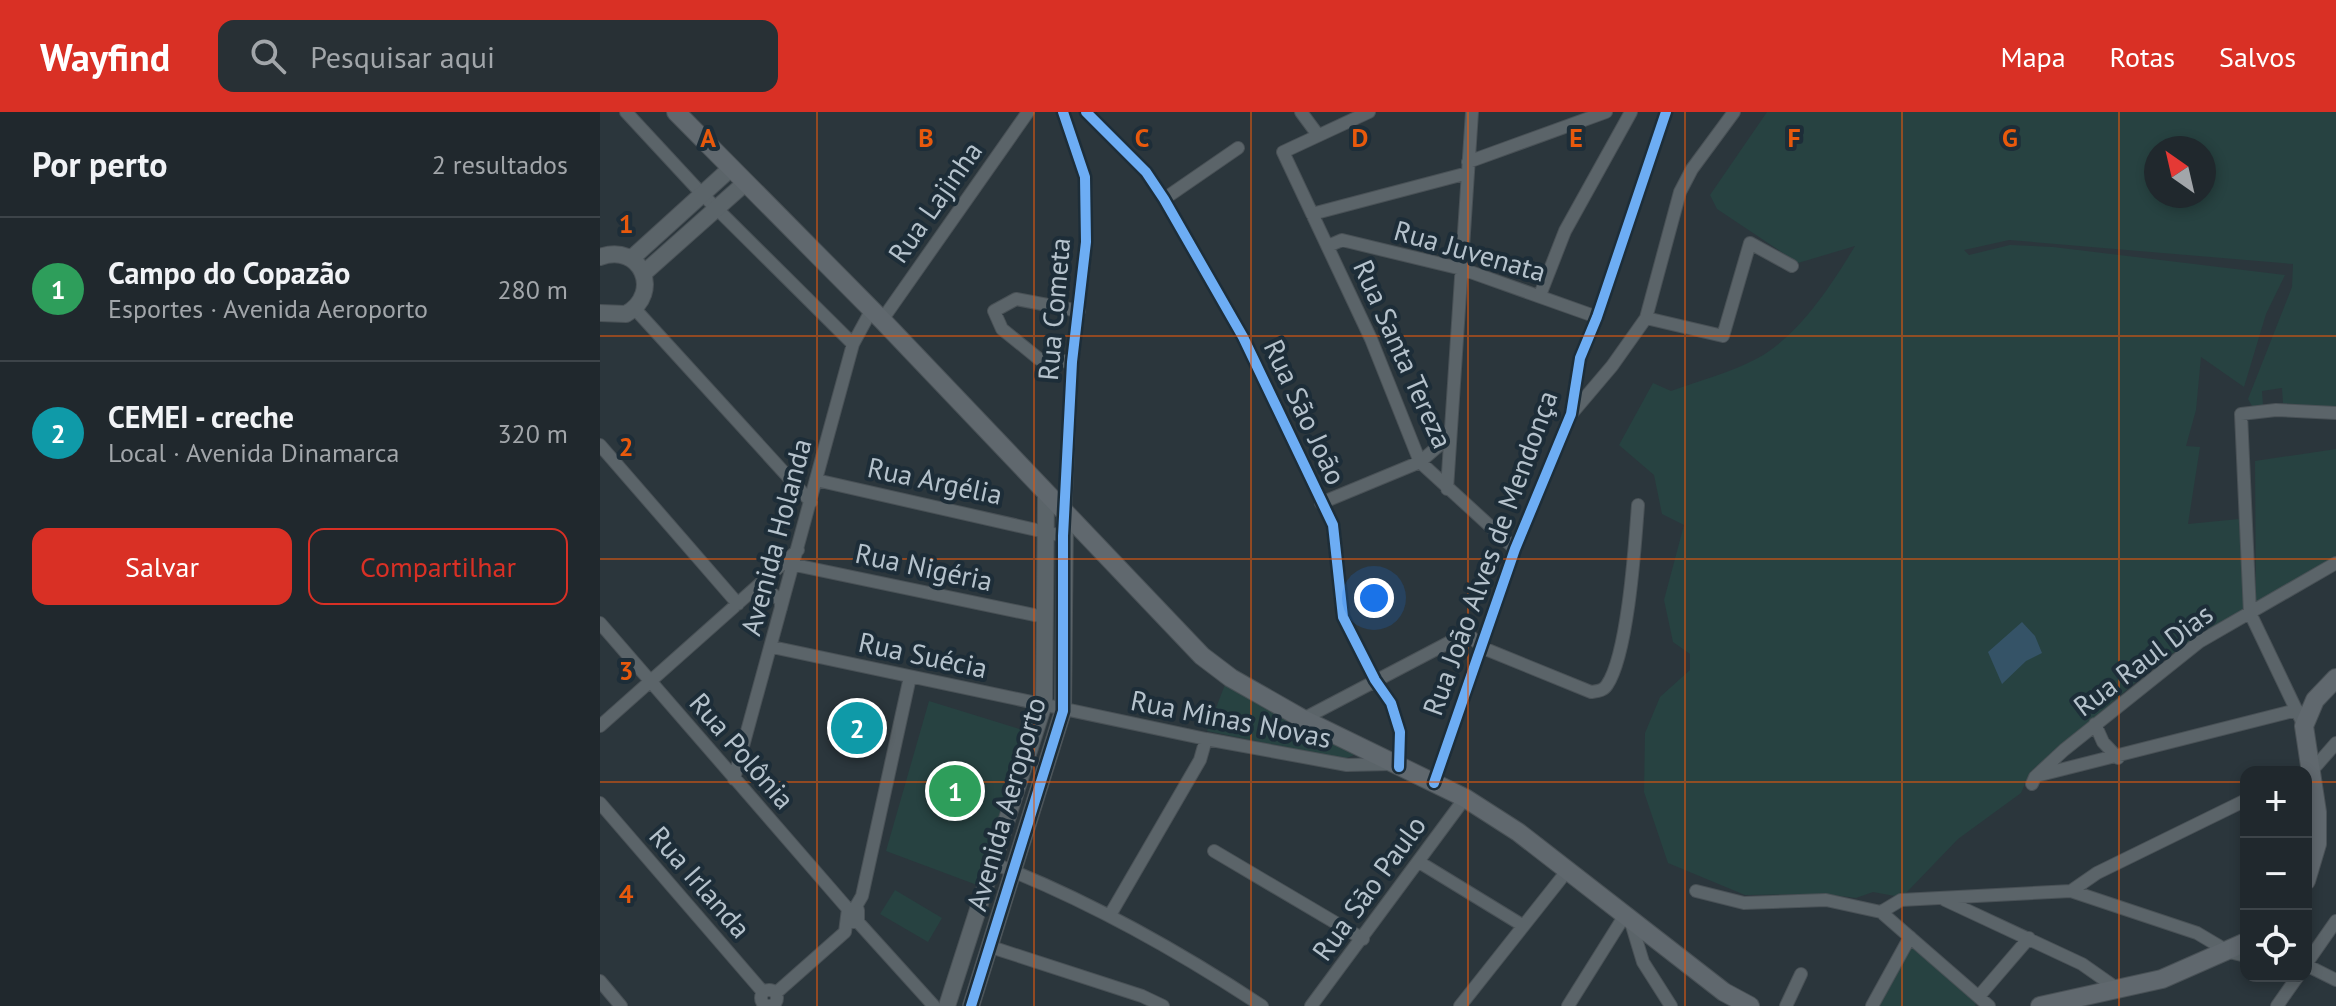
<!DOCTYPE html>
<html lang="pt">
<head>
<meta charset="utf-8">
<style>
  body { margin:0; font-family:"PT Sans",sans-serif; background:#283035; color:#f1f3f6 }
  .controls { position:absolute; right:24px; bottom:24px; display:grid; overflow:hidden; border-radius:16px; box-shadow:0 4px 12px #0003 }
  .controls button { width:72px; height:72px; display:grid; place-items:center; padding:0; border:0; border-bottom:2px solid #3d4449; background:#20282d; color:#f1f3f6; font:40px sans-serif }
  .compass { position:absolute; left:1544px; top:24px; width:72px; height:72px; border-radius:50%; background:#20282d; box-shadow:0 4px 12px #0003; rotate:326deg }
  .you { position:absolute; left:774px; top:486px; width:28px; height:28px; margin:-20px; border:6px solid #fff; border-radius:50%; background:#1a73e8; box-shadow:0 0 0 12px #1a73e833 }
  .badge { display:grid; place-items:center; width:52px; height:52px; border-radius:50%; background:#d93025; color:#fff; font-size:26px; font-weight:700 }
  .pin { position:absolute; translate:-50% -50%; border:4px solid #fff; box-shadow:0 2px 8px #0006 }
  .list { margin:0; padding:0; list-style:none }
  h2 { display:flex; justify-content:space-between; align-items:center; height:104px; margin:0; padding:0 32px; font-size:34px }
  h2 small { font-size:26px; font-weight:400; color:#a2a6aa }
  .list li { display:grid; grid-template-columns:52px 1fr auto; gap:24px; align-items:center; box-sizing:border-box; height:144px; padding:0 32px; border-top:2px solid #3d4449 }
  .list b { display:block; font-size:30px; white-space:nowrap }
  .list p { margin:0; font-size:26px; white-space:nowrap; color:#a2a6aa }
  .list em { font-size:26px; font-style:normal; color:#a2a6aa }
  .actions { display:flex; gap:16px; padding:24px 32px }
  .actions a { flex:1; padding:18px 0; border:2px solid #d93025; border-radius:16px; text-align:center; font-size:28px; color:#d93025 }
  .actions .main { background:#d93025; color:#fff }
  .icon { flex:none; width:44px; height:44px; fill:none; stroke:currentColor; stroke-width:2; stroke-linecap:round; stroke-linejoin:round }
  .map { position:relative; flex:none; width:1736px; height:894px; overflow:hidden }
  header { display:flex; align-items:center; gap:48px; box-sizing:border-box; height:112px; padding:0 40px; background:#d93025; color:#fff }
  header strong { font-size:38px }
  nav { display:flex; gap:44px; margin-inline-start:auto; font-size:28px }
  .search { width:560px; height:72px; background:#283035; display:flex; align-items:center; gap:20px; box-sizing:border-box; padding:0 28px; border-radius:16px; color:#a2a6aa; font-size:30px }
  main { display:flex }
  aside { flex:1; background:#20282d }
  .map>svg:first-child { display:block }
  .green { fill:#274241; fill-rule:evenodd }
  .water { fill:#355367 }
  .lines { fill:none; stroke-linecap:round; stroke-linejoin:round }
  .minor-casing { stroke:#495156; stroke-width:14 }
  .tertiary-casing { stroke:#495156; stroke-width:18 }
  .secondary-casing { stroke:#495156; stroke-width:20 }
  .minor { stroke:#5b6469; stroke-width:12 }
  .tertiary { stroke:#5b6469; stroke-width:16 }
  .secondary { stroke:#60686e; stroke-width:18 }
  .cycleway-casing { stroke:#1d2d38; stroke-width:15 }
  .cycleway { stroke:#6dadf4; stroke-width:10 }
  .grid { fill:none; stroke:#e8590c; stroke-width:2; stroke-opacity:0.55 }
  .labels { text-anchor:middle; stroke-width:8; stroke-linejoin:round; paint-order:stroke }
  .street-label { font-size:28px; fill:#b5c2cc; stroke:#1d2d38 }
  .grid-label { font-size:26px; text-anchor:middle; font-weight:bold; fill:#e8590c; stroke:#1d2d38; stroke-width:8; stroke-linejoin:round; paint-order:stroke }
</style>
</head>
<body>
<header>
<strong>Wayfind</strong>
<div class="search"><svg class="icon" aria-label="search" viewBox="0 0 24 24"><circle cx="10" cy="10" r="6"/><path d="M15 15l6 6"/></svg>Pesquisar aqui</div>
<nav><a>Mapa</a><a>Rotas</a><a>Salvos</a></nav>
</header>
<main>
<aside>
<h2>Por perto<small>2 resultados</small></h2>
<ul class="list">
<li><span class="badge" style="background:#2e9e5b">1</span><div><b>Campo do Copazão</b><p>Esportes · Avenida Aeroporto</p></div><em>280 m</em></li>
<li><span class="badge" style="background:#0f9aa8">2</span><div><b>CEMEI - creche</b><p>Local · Avenida Dinamarca</p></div><em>320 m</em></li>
</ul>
<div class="actions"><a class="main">Salvar</a><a>Compartilhar</a></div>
</aside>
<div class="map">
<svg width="1736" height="894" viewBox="0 0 1736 894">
  <rect width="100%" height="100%" fill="#2b363c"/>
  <path class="green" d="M1167 0H1736V297L1683 291 1682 276 1662 279 1663 294H1652L1648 287 1692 175 1693 152 1409 128 1364 138 1369 143 1410 133 1453 135 1685 163 1666 202 1644 275 1601 245 1596 298 1586 334 1600 335 1588 412 1639 407 1646 499 1563 547 1430 660 1421 681 1358 727 1306 781 1295 784 1273 780 1256 786 1225 782 1145 783 1068 751 1044 680 1045 621 1060 585 1090 558V542L1073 530 1064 488 1084 413 1062 402 1054 363 1019 333 1053 271 1071 279C1099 269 1132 260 1158 246 1199 223 1231 174 1255 134L1198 151 1117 97 1110 83ZM1556 36H1604V84H1556Z
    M1736 337V444L1656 491 1655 349Z
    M626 570 760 640 745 647 607 619Z
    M329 589 426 619 377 773 286 739Z
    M295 778 342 806 328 830 280 802Z
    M1312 835 1378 887 1375 894H1278Z"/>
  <path class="water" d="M1422 510 1435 524 1442 541 1426 549 1402 572 1388 540Z"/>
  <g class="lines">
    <g class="minor-casing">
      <path id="minor" d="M26 0 102 82 253 232
        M463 0 485 65 486 130 472 250 465 402
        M486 0 546 60 564 87 643 225 733 413 743 505 775 568 791 591 800 620 799 655
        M701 0 718 23
        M769 0 683 40 771 227 820 350 915 437
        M868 50 1006 0
        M564 87 638 36
        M712 102 868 61
        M728 134 742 128 862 157 997 205
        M940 183 965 119 1031 0
        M35 197 211 390
        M1046 206 1123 224 1150 131 1192 154
        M282 208 428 0
        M472 250 439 247 402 217 394 199 416 187 479 199
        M973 300 1012 254 1046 206 1080 80 1092 57 1134 0
        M0 333 138 492
        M216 368 463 424
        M847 377 872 0
        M721 391 820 350 850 324
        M195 453 444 505
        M154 479 174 483 181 489V496
        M0 511 248 797
        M172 535 606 627 747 653 791 652
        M703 607 867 521 883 536 991 580C998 579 1003 579 1007 573 1028 542 1035 433 1038 393
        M1495 612 1503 630 1518 646
        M0 614 198 438
        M1704 614 1650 501 1641 302 1676 298 1736 301
        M1709 662 1736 631
        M1436 664 1697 598
        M134 667 253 232 272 197
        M834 671 915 437 971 302 980 246 997 205 1066 0
        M1432 672 1435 665 1464 638 1599 530 1736 451
        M0 691 163 880
        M614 739 763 827
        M819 750 922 813
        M395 752C490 789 577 838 662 894
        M1096 779 1144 791 1226 788 1281 800 1389 894
        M1471 779 1597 821 1629 840 1646 844
        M1345 788 1482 852 1519 878
        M255 796 262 784 310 565
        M1281 800 1301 788 1471 779 1497 761 1646 688
        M510 803 600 648 606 627
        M1030 807 1043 850 1071 894
        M258 810 334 894
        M391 835 542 884 563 894
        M1706 852 1736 809
        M1706 853 1736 868
        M0 869 21 894
        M161 886a8 8 0 1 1 16 0a8 8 0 1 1-16 0Z
        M176 881 245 820 248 797 258 798V810H247
        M1380 883 1429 826
        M711 894 865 686
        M860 894 967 759
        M968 894 1025 803
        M1186 894 1201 862
        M1272 894 1310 825
        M1677 894 1698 864"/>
    </g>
    <g class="tertiary-casing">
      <path id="tertiary" d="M0 145C41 130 63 181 26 202L0 201
        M32 146 130 57
        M44 161 144 72
        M347 894 444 592 446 383
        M371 894 463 599 465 402"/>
    </g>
    <g class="secondary-casing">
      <path id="secondary" d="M76 0 282 208 602 544 631 566 703 607 865 686 918 720 1124 880 1150 894
        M1706 769 1717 732V700L1704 614 1715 588 1736 566
        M1440 894 1562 867 1646 830"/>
    </g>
    <use href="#minor" class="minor"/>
    <use href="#tertiary" class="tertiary"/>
    <use href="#secondary" class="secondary"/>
    <g class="cycleway-casing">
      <path id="cycleway" d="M486 0 546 60 564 87 643 225 733 413 743 505 775 568 791 591 800 620 799 655
        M834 671 915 437 971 302 980 246 997 205 1066 0
        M371 894 463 599V424L472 250 486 130 485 65 463 0"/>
    </g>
    <use href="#cycleway" class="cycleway"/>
  </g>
  <path class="grid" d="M217 0V894M434 0V894M651 0V894M868 0V894M1085 0V894M1302 0V894M1519 0V894M0 224H1736M0 447H1736M0 670H1646M1706 670H1736"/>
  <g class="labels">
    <g class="street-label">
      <text transform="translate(335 90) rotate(-55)" y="10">Rua Lajinha</text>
      <text transform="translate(870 139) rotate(16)" y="10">Rua Juvenata</text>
      <text transform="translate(454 197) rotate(-85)" y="10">Rua Cometa</text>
      <text transform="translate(803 242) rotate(66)" y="10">Rua Santa Tereza</text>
      <text transform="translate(705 300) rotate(65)" y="10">Rua São João</text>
      <text transform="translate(335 369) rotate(12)" y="10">Rua Argélia</text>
      <text transform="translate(176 425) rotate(-75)" y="10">Avenida Holanda</text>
      <text transform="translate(890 441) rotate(-70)" y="10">Rua João Alves de Mendonça</text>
      <text transform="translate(324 455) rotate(12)" y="10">Rua Nigéria</text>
      <text transform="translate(323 543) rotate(12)" y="10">Rua Suécia</text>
      <text transform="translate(1543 548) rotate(-37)" y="10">Rua Raul Dias</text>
      <text transform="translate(631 607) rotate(11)" y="10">Rua Minas Novas</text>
      <text transform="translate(142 639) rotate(49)" y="10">Rua Polônia</text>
      <text transform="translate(406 692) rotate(-74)" y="10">Avenida Aeroporto</text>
      <text transform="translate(100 770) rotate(49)" y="10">Rua Irlanda</text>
      <text transform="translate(769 776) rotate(-54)" y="10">Rua São Paulo</text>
    </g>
  </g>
  <g class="grid-label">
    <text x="108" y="35">A</text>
    <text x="326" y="35">B</text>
    <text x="542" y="35">C</text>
    <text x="760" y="35">D</text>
    <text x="976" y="35">E</text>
    <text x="1194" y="35">F</text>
    <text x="1410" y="35">G</text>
    <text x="26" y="121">1</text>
    <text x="26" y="344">2</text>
    <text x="26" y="568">3</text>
    <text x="26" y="791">4</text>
  </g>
</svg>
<div class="controls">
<button>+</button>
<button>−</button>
<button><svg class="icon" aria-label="locate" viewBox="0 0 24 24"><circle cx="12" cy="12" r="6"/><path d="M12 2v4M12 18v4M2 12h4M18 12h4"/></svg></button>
</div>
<svg class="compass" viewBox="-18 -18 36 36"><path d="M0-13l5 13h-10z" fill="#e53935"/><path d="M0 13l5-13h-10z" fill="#a2a6aa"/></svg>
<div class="you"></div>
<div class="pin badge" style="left:355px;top:679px;background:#2e9e5b">1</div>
<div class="pin badge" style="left:257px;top:616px;background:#0f9aa8">2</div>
</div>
</main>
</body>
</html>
